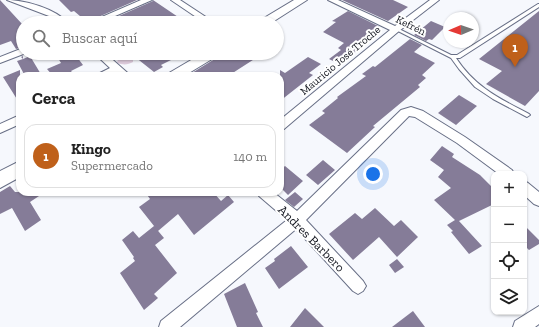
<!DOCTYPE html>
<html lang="es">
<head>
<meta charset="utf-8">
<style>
  body { margin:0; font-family:"Zilla Slab",serif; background:#f2f2f2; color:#222 }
  .controls { position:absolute; right:12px; bottom:12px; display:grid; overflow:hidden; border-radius:8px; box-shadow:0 1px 3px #0004 }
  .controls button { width:36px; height:36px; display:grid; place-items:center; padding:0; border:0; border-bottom:1px solid #e0e0e0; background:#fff; color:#222; font:20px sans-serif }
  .compass { position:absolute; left:443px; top:12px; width:36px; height:36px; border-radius:50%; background:#fff; box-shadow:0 1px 3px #0004; rotate:268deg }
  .you { position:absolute; left:373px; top:174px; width:14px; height:14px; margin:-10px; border:3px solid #fff; border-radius:50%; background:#1a73e8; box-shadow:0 0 0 6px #1a73e833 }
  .badge { display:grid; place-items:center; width:26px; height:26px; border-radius:50%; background:#bf601a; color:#fff; font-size:13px; font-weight:700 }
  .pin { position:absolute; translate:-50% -33px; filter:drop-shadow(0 1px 2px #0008) }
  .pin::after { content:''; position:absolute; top:21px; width:14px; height:12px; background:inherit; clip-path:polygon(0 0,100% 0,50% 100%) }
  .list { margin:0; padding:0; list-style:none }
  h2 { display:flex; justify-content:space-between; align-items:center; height:52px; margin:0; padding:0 16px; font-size:17px }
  h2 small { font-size:13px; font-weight:400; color:#767676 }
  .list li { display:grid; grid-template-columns:26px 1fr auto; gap:12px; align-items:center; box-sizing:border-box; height:64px; margin:0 8px 8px; padding:0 8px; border:1px solid #e0e0e0; border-radius:12px }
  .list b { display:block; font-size:15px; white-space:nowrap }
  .list p { margin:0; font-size:13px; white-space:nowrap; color:#767676 }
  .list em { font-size:13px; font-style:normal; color:#767676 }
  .icon { flex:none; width:22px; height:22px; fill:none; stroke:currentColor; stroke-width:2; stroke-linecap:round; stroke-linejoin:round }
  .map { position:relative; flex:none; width:539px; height:327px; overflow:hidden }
  .search { position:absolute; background:#fff; box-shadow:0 1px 3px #0004; left:16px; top:16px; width:268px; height:44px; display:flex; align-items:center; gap:10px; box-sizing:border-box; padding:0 14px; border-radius:22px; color:#767676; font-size:15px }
  .panel { position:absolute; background:#fff; box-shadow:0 1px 3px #0004; left:16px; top:72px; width:268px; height:124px; border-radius:12px }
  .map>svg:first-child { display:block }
  .green { fill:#ddcbdc }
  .building { fill:#857c98 }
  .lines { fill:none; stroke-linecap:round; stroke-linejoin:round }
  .lane-casing { stroke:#686f86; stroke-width:2 }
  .street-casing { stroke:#686f86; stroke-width:2 }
  .secondary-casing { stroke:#686f86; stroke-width:2 }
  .lane { fill:#fff; fill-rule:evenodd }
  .street { fill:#fff; fill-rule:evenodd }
  .secondary { fill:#fff; fill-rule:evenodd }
  .labels { text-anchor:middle; stroke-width:4; stroke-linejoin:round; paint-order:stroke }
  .far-street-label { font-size:11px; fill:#10131c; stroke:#fff }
  .street-label { font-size:13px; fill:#10131c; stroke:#fff }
</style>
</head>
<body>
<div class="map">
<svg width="539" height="327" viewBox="0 0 539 327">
  <rect width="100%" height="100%" fill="#f6f8fd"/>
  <path class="green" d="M101 53H133V62C128 65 123 65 117 63L118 59 112 60Z"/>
  <path class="building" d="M0 0 23 25V47L16 49 11 41 0 45Z
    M59 0H137L87 22 74 11 71 12Z
    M153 0 187 23H103L153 1Z
    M342 0H393L408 7 388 21Z
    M348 11 380 27 371 34 376 37 339 64 329 59 341 50 338 48 344 43 323 32 336 22 332 21Z
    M539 11V91L525 106 486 84 502 71 479 59Z
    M431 21 445 27 432 40 429 39 426 41 414 35Z
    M410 39 422 45 414 52 435 63 422 75 426 78 418 85 420 87 373 126 375 127 347 153 309 125 325 113 322 111 338 98 337 97 366 76 362 74 373 66 375 67Z
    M70 53H74L83 65 71 71 75 76H53L47 69 61 63 58 58Z
    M130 53H146L153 58 166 53 173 59 161 65 163 67 154 72Z
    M177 53H200L188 60Z
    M219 53H225L232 58 239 53H264L228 76H187L218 57Z
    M23 56V59L30 56 42 76H25L17 61 23 59 21 57Z
    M308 57 321 64 309 73 313 75 280 101V70L285 73Z
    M20 70V104L3 77Z
    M459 95 477 106 456 125 438 113Z
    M442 146 454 154 452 157 480 175 494 189V204L459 221 482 246 469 254 451 232 453 231 447 225 455 220 434 200 451 188 438 177 444 170 430 160Z
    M323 160 335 170 318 185 306 175Z
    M285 166 303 181 288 195 280 187V170Z
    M10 186 15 192H45L30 202 41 220 25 231 12 208 0 214V192Z
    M145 192H213L221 201 228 195 234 202 194 235 178 214 158 231 139 207 150 199Z
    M295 192 303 199 294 207 285 200Z
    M375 208 394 226 401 220 418 237 397 257 379 237 353 260 329 234 355 213 362 219Z
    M524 225 539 240V244L529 250 524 245Z
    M154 226 164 238 155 245 177 273 154 294 158 298 144 310 120 273 135 261 133 258 134 257 122 240 133 231 139 238Z
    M291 246 308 267 279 289 265 268 275 261 274 259Z
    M397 259 404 267 395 273 389 265Z
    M245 283 258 312 256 313 263 327H237L224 294Z
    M305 308 324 327H290Z
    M413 311 425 327H392Z"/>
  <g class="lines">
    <g class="lane-casing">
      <path id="lane" d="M538 4H539V7L460 58H456C476 88 499 98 529 114L530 115 527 117 493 99 475 87 459 69 451 58 394 29 397 28 451 55H457Z"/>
    </g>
    <g class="street-casing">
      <path id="street" d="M7 0C25 0 56 9 68 23H59L49 16Z
        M141 0H152L99 23H88Z
        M171 0H180L215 23H205Z
        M328 0H338L395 26 430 0H439L399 31 284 129 280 130V120L390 30Z
        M23 48V53H26L0 63V57Z
        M94 53H105L131 76H120L116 72 109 76H96L98 74 110 68Z
        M411 107 423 111 465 137 512 170 514 174H499L457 143 415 117 409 116 306 220 363 281 366 286 363 291 358 294 353 291 296 229 180 327H159L161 321 287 220 259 196 258 192H273L297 211 401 110Z
        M20 115V124L0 133V124Z
        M524 181 528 183 539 192V206L534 204 524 195Z
        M539 306V324L535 327H513L515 321Z"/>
    </g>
    <g class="secondary-casing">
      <path id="secondary" d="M294 0H307L271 23H257L259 21Z
        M203 53H218L217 56 184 76H167L169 73Z
        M20 161V177L0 188V171Z"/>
    </g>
    <use href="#lane" class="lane"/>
    <use href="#street" class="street"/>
    <use href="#secondary" class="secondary"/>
  </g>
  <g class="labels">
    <g class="far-street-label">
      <text transform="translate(411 25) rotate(26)" y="4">Kefrén</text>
      <text transform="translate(340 60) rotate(-40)" y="4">Mauricio José Troche</text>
    </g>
    <g class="street-label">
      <text transform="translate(312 238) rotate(45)" y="5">Andres Barbero</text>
    </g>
  </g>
</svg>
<div class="controls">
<button>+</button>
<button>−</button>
<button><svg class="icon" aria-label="locate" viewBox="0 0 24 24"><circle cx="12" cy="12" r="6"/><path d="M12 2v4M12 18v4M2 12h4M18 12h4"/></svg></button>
<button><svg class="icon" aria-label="layers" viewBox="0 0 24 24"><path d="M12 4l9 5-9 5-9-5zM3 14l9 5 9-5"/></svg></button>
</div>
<svg class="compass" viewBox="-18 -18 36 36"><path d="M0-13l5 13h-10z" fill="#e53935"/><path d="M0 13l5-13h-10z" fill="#767676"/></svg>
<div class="you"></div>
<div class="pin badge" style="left:515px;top:67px">1</div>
<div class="search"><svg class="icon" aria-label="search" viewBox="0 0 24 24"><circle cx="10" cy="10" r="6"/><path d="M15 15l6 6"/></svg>Buscar aquí</div>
<section class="panel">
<h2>Cerca<small></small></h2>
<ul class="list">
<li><span class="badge">1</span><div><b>Kingo</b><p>Supermercado</p></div><em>140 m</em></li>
</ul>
</section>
</div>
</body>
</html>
